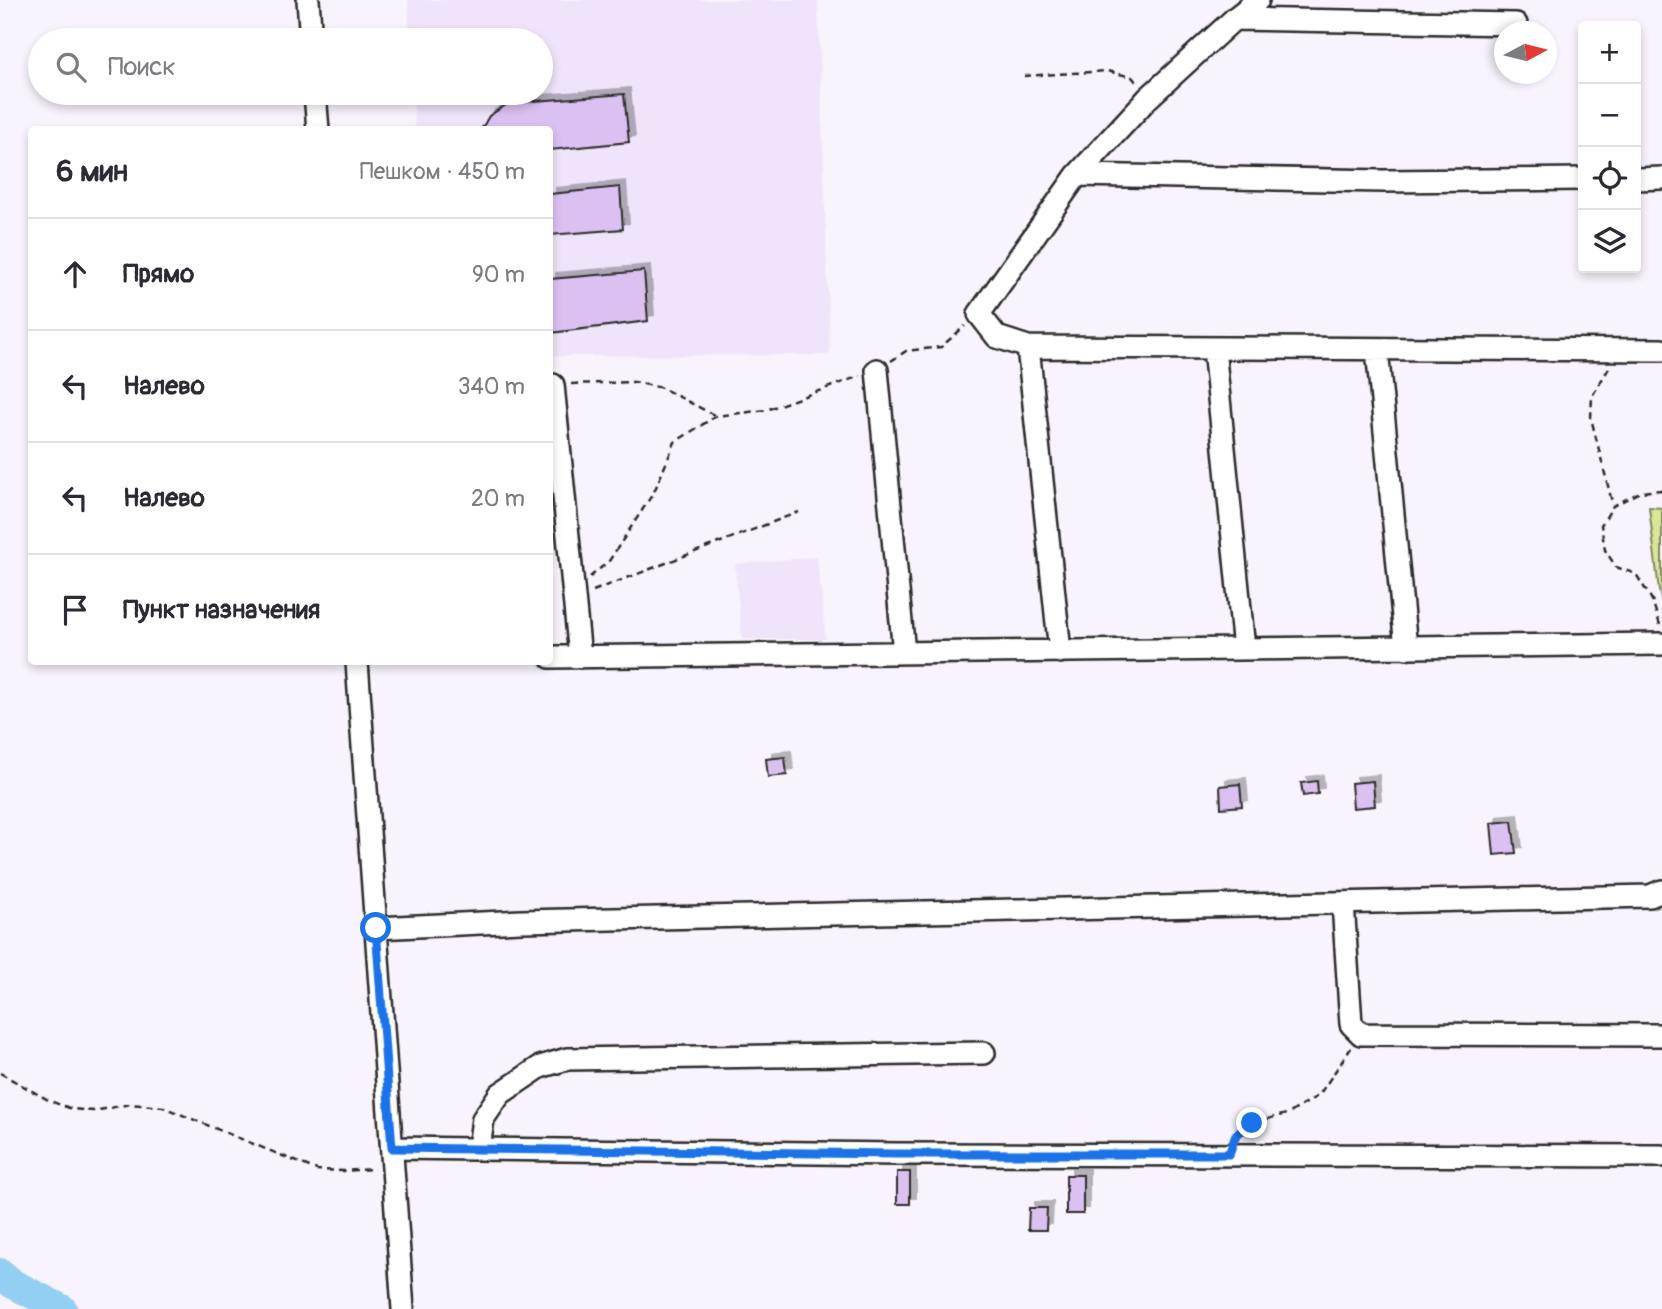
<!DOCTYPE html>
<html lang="ru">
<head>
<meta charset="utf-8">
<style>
  body { margin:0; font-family:Pangolin,sans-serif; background:#f2f2f3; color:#2b2b33 }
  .controls { position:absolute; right:21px; top:21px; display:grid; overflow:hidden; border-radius:7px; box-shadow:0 4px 10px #0003 }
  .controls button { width:63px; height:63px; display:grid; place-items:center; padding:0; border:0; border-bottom:2px solid #e1e1e2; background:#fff; color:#2b2b33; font:35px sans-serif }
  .compass { position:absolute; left:1494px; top:21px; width:63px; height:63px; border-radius:50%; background:#fff; box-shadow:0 4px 10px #0003; rotate:83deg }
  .stop { position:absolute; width:21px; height:21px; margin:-16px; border:5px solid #1a73e8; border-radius:50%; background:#fff }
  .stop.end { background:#1a73e8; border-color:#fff; box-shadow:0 2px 7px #0008 }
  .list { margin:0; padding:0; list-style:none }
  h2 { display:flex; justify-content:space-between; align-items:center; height:91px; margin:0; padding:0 28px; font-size:30px }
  h2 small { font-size:23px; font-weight:400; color:#7c7c81 }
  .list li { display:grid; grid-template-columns:46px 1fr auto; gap:21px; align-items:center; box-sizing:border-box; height:112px; padding:0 28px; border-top:2px solid #e1e1e2 }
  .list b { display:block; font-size:26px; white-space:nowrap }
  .list em { font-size:23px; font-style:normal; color:#7c7c81 }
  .icon { flex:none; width:38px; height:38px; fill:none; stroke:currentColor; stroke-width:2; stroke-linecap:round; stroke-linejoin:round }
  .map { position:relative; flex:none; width:1662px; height:1309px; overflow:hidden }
  .search { position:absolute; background:#fff; box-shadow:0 4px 10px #0003; left:28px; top:28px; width:525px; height:77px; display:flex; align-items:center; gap:18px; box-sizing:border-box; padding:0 24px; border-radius:38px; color:#7c7c81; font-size:26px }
  .panel { position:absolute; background:#fff; box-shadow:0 4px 10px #0003; left:28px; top:126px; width:525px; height:539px; border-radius:7px }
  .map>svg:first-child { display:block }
  .built { fill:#efe4f9 }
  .green { fill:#d9e597; stroke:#828861; stroke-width:2 }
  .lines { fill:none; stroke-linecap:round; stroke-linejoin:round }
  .river { stroke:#92cff2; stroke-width:30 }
  .building { fill:#dbc1f1; stroke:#2b2b2b; stroke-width:2; filter:url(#shadow) }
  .minor-casing { stroke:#2b2b2b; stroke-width:26 }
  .path { stroke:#2b2b2b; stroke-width:2.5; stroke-dasharray:7 5; stroke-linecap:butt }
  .minor { stroke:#fff; stroke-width:21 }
  .route { stroke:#1a73e8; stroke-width:9 }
</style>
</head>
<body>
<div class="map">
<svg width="1662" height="1309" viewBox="0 0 1662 1309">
  <defs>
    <filter id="shadow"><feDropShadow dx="6" dy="-6" stdDeviation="0" flood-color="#0004"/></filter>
  </defs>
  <rect width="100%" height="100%" fill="#f8f3fc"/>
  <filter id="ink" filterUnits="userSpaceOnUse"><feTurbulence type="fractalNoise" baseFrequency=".0143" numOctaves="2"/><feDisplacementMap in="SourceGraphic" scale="14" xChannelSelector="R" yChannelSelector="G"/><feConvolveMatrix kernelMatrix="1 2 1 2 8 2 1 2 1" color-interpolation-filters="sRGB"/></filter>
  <g filter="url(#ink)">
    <path class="built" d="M408 0H818L830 355 550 356V130L415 129 413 93H541V40H410Z
      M550 454 558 535 550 536Z
      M817 557 826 639H742L735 564Z"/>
    <path class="green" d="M1649 507 1662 508V601L1659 591Z"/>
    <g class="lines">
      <path class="river" d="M0 1273 13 1284 62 1309"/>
    </g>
    <path class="building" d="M624 94 629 142 550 150V130H481L489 116 509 103Z
      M620 187 623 229 550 235V194Z
      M644 271 648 321 550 333V279Z
      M785 757 787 775 768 777 766 759Z
      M1317 781 1318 794 1303 796 1301 783Z
      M1373 781 1375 806 1353 808 1351 783Z
      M1240 784 1242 806 1221 808 1220 786Z
      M1512 821 1516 853 1494 855 1491 823Z
      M897 1172H910V1204H897Z
      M1066 1175H1083V1214H1066Z
      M1029 1208H1047L1046 1230H1028Z"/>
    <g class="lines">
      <g class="minor-casing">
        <path id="minor" d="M308 0 311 40
          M1258 0 1234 19 1148 98 1077 175 979 314 997 337 1028 347 1662 350
          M1234 19 1516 24
          M315 93 318 130
          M1077 175 1383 181 1583 179
          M1636 179 1662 178
          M1028 347 1060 652
          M1214 348 1244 649
          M1377 349 1406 648
          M877 370 904 653
          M553 385 580 657
          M550 657 1662 644
          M357 662 403 1309
          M1343 903 1351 1024 1361 1034 1662 1035
          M376 928 521 921 1650 896 1662 891
          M392 1148 897 1154 1662 1156
          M479 1149 483 1119 500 1094 540 1067 567 1059 984 1053"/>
      </g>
      <path class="path" d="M1024 76 1107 71 1132 77 1138 84
        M891 361 906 351 941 347 965 326
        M1609 368 1592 396 1591 418 1613 506
        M571 384 634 382 662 388 714 415
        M590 577 609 561 654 492 675 442 716 416 766 410 860 376
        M593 591 799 512
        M1660 625 1652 600 1636 574 1616 567 1605 550 1601 525 1613 506 1640 492 1662 490
        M0 1073 50 1101 72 1109 94 1111 130 1104 163 1107 317 1170 343 1171 374 1169
        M1236 1135 1252 1123 1290 1113 1319 1095 1351 1048"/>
      <use href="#minor" class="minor"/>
    </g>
  </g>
  <g class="lines" filter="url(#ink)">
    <path class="route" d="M376 928 392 1148 897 1154H1229L1236 1135 1252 1123"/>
  </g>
</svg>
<div class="controls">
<button>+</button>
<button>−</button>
<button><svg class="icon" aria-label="locate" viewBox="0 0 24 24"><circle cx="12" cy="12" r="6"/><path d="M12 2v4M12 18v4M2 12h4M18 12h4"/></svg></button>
<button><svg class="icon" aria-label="layers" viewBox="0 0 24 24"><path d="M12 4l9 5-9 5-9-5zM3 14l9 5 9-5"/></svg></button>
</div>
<svg class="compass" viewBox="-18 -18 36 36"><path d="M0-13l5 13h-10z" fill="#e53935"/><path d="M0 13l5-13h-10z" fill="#7c7c81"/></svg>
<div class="stop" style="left:376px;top:928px"></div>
<div class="stop end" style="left:1252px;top:1123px"></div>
<div class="search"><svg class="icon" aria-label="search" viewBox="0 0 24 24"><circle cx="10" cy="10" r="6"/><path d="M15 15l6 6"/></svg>Поиск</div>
<section class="panel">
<h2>6 мин<small>Пешком · 450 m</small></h2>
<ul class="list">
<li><svg class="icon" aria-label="ahead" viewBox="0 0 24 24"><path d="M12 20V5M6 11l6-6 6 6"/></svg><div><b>Прямо</b></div><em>90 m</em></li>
<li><svg class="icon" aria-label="left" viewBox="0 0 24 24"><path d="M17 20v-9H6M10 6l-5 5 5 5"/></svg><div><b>Налево</b></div><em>340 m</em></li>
<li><svg class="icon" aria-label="left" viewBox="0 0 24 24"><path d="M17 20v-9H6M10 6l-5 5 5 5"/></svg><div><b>Налево</b></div><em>20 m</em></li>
<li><svg class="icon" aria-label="arrive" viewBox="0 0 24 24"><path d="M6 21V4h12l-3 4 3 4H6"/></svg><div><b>Пункт назначения</b></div></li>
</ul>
</section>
</div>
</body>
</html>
